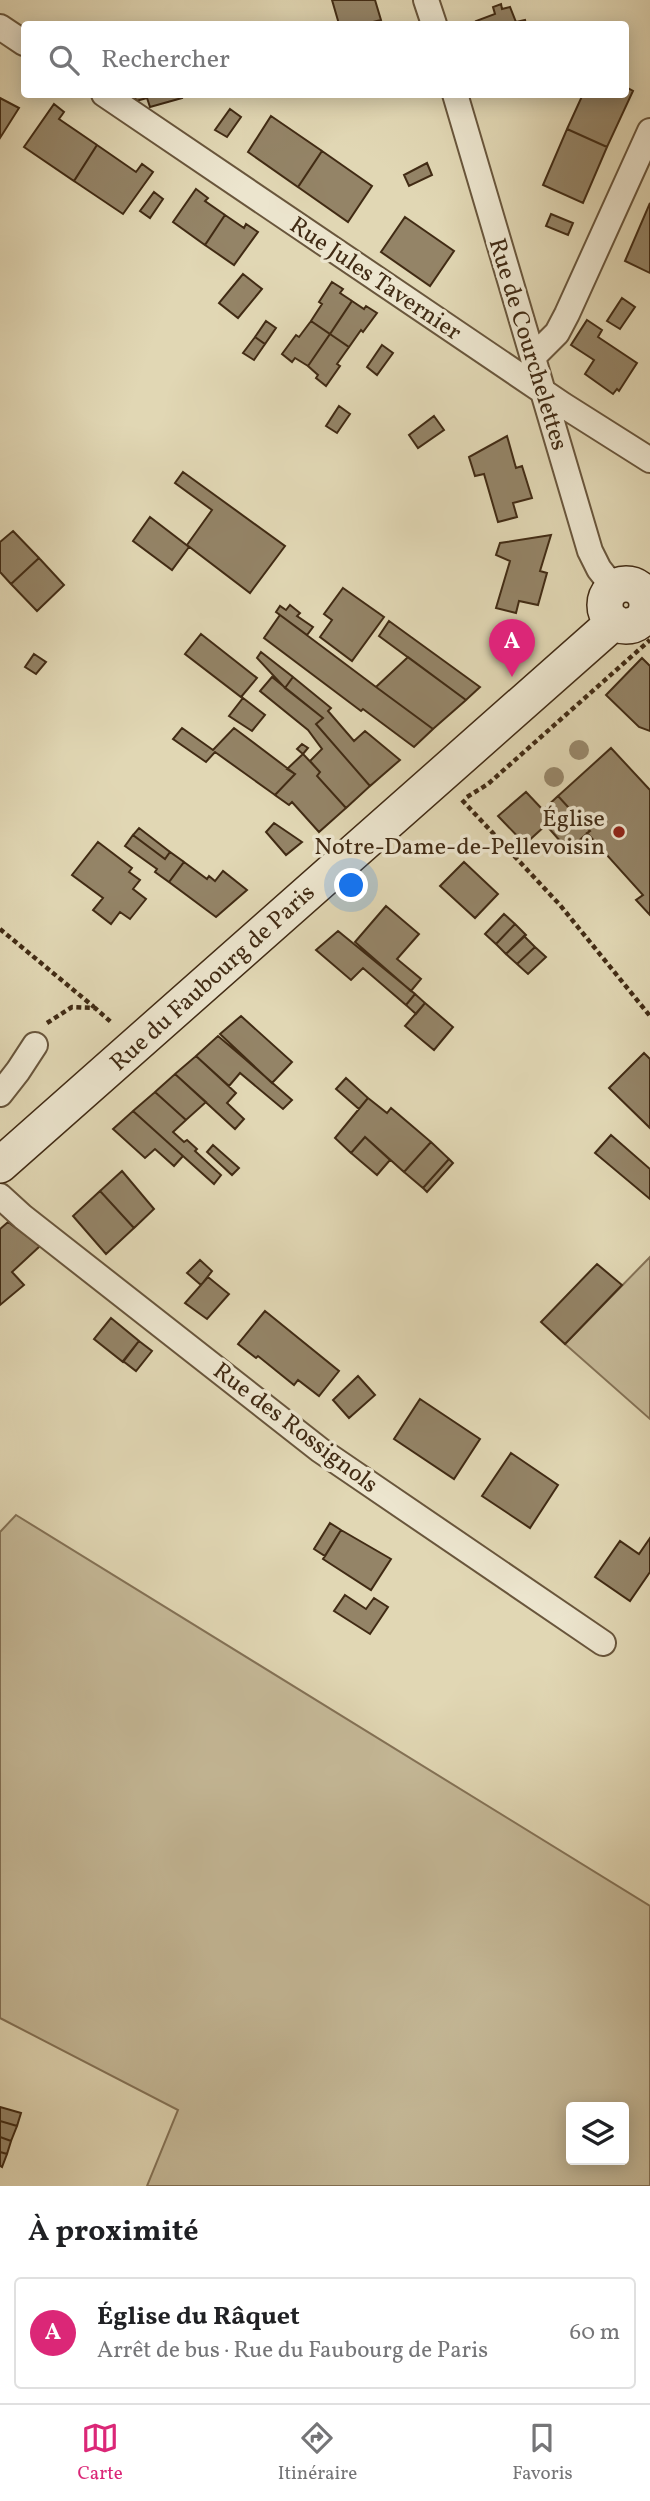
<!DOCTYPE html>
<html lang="fr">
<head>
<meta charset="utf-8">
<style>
  body { margin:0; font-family:Vollkorn,serif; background:#f6f6f6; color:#202124 }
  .controls { position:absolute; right:21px; bottom:21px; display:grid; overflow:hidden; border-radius:7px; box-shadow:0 4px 18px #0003 }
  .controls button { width:63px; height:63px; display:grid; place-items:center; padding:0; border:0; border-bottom:2px solid #e0e0e0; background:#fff; color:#202124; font:35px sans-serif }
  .you { position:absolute; left:352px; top:886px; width:24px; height:24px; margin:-18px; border:5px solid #fff; border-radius:50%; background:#1a73e8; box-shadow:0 0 0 10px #1a73e833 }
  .badge { display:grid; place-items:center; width:46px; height:46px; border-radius:50%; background:#db2777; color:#fff; font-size:23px; font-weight:700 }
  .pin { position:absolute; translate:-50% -58px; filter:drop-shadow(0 2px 4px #0008) }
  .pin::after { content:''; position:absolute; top:37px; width:24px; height:21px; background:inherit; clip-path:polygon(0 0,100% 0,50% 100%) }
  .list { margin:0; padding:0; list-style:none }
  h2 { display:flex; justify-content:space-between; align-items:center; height:91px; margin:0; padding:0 28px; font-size:30px }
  h2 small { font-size:23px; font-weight:400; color:#757577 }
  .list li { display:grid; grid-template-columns:46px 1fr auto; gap:21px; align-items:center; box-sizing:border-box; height:112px; margin:0 14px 14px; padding:0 14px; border:2px solid #e0e0e0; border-radius:7px }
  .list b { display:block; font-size:26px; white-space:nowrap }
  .list p { margin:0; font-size:23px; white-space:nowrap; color:#757577 }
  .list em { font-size:23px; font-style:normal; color:#757577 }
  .icon { flex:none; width:38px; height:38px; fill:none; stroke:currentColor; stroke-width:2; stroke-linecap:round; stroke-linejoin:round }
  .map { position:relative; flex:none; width:650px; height:2186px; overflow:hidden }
  .search { position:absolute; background:#fff; box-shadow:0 4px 18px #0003; left:21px; right:21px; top:21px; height:77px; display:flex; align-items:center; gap:18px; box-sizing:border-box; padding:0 24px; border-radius:7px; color:#757577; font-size:26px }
  .sheet { height:217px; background:#fff }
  nav { display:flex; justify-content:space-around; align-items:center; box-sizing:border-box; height:98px; border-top:2px solid #e0e0e0; background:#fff; font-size:19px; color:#757577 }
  nav a { display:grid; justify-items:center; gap:4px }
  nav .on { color:#db2777 }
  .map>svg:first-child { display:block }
  .green { fill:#c6ba99; stroke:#847256; stroke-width:2; fill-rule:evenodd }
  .building { fill:#948467; stroke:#412b14; stroke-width:2 }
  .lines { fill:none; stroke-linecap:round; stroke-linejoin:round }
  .street-casing { stroke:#69563c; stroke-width:28 }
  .secondary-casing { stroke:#412b14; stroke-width:38 }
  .path { stroke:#412b14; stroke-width:4.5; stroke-dasharray:5 3.5; stroke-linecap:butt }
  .street { stroke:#ece5ce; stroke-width:24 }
  .secondary { stroke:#ece5ce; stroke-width:35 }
  .tree { fill:#98886b }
  .poi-dot { fill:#8f2418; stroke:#ece5ce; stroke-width:2.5 }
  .labels { text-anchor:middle; stroke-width:7; stroke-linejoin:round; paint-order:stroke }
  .street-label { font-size:24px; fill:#412b14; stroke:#ece5ce }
  .poi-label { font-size:24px; fill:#412b14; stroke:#ece5ce; text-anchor:end }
</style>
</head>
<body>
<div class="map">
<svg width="650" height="2186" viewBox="0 0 650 2186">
  <rect width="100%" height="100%" fill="#e1d7b4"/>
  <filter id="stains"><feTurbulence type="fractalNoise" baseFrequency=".00286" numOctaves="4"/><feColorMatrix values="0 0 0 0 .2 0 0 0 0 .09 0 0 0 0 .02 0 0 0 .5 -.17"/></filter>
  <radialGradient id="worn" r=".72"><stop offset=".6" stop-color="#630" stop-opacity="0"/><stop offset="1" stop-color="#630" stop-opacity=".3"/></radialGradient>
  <path class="green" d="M650 1257V1419L565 1344Z
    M16 1515 650 1906V2186H147L178 2110 0 2018V1532ZM571 2107H624V2160H571Z"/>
  <path class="building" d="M332 0H375L381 20 365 24H339Z
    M501 4 502 9 510 7 516 22 525 20 526 24H477L476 21 495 14 493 7Z
    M626 87 633 91 607 147 567 129 583 94H626Z
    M134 94H181L182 98 150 107 147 98 136 101Z
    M0 98 19 108 0 138Z
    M54 104 64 112 59 119 97 145 74 181 24 147Z
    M230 109 241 117 227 137 215 130Z
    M271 116 322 151 298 187 248 152Z
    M567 129 607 147 583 203 543 185Z
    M97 145 136 172 142 164 153 172 123 214 74 181Z
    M322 151 372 186 348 222 298 187Z
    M427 163 432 175 409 186 404 175Z
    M196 189 208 198 205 201 225 215 205 245 173 222Z
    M154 192 163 199 150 218 140 211Z
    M650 203V273L625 261Z
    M551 214 573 223 568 235 546 226Z
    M225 215 244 228 246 224 258 232 234 265 205 245Z
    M405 217 454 251 430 286 381 252Z
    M243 274 262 289 238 318 219 303Z
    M332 282 343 289 340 293 352 301 330 334 311 321 322 304 319 302Z
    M622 298 635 307 620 329 607 321Z
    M352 301 364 309 366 306 377 313 363 332 361 330 349 347 330 334Z
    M587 320 602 330 598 337 637 363 619 391 617 389 613 394 585 374 594 360 571 345Z
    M266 321 276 328 265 344 255 337Z
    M311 321 330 334 308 366 295 358 292 362 282 354 296 335 299 337Z
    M330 334 349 347 337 364 340 366 326 386 316 378 318 375 308 366Z
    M255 337 265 344 254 360 243 353Z
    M382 345 393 353 377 375 367 367Z
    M339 406 350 414 337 433 326 426Z
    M434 416 444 430 418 448 409 435Z
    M507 436 516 468 522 466 532 498 513 503 517 517 498 522 484 474 475 476 469 457Z
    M183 472 285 546 250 593 187 545 212 510 175 483Z
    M150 517 189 547 172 570 133 541Z
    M13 531 39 558 11 584 0 572V542Z
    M551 535 540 571 547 573 538 605 519 601 516 613 496 608 510 561 496 555 500 543Z
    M39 558 64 585 37 611 11 584Z
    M343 588 384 617 352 661 320 637 332 620 324 614Z
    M290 605 300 613 297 616 313 627 307 635 276 612 280 606 286 610Z
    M280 615 376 687 433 729 414 747 363 709 361 711 264 638Z
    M389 621 480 687 466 700 379 636Z
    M201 634 257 678 241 697 185 654Z
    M261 652 293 677 285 688 257 658Z
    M34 654 46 662 36 674 25 667Z
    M408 657 466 700 433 729 376 687Z
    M642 658 650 666V731L639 727 606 695Z
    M272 677 323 718 316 724 370 786 346 808 317 776 320 772 310 761 322 749 308 730 260 691Z
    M293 677 331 708 328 711 354 741 365 731 400 760 370 786 316 724 323 718 285 688Z
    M243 698 265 715 252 731 229 716Z
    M182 728 213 750 234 728 295 774 275 795 215 752 206 762 173 739Z
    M302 744 308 748 303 754 297 749Z
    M611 748 650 790V915L636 900 643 895 587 833 590 831 558 796Z
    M303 754 320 772 317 776 346 808 319 832 292 802 289 805 275 795 295 774 287 769Z
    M526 792 543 810 558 796 590 831 568 850 546 825 525 844 498 816Z
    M274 823 302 842 286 855 266 832Z
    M139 828 170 852 165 859 133 835Z
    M133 835 165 859 170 852 184 862 169 882 155 872 157 869 125 846Z
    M98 842 132 868 129 872 140 880 133 889 146 899 130 919 120 912 111 924 93 910 103 898 72 875Z
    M184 862 207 879 209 876 215 881 223 871 247 890 216 917 169 882Z
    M464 862 498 894 475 918 440 886Z
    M386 906 419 934 397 959 421 979 411 991 355 942Z
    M504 914 515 924 496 944 485 934Z
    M515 924 526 935 506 954 496 944Z
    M338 931 415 994 406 1005 363 968 351 980 316 950Z
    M524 936 535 947 517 964 506 954Z
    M535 947 546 957 528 974 517 964Z
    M415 994 425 1003 416 1014 406 1005Z
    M425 1003 453 1027 434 1050 405 1026Z
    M241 1016 292 1062 272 1083 220 1034Z
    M218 1036 245 1059 292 1100 283 1109 240 1073 229 1086 196 1056Z
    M644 1053 650 1059V1128L609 1088Z
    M196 1056 236 1093 227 1103 244 1119 235 1129 175 1074Z
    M175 1074 206 1102 186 1120 155 1092Z
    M346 1078 368 1098 359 1109 336 1089Z
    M155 1092 186 1120 173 1132 184 1142 187 1140 197 1149 195 1151 221 1175 214 1184 133 1111Z
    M368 1098 387 1113 391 1108 431 1142 404 1172 365 1137 351 1153 335 1138Z
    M133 1111 183 1156 174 1166 155 1149 145 1158 113 1129Z
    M611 1135 650 1169V1199L595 1153Z
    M365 1137 390 1160 377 1175 351 1153Z
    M431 1142 449 1159 423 1188 404 1172Z
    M213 1145 239 1168 232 1175 207 1152Z
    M449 1159 453 1163 427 1192 423 1188Z
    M122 1171 154 1209 134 1228 100 1191Z
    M100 1191 134 1228 106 1254 73 1216Z
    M8 1222 40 1246 12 1272 24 1285 0 1305V1229Z
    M200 1260 212 1271 201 1285 187 1273Z
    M597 1264 622 1285 565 1344 541 1322Z
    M208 1277 229 1294 207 1319 185 1303Z
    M265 1311 339 1371 319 1396 298 1380 294 1385 258 1356 256 1358 238 1344Z
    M111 1318 139 1341 123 1362 94 1339Z
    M139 1341 152 1351 136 1371 123 1361Z
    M358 1376 375 1395 349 1418 333 1400Z
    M420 1399 480 1439 454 1479 394 1439Z
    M511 1453 558 1485 530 1528 482 1496Z
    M330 1523 341 1530 325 1556 314 1549Z
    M341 1530 391 1559 371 1590 323 1559Z
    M650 1538V1572L630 1601 595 1577 620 1541 639 1554Z
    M345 1595 366 1609 374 1598 388 1607 370 1634 334 1611Z
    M0 2107 21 2113 17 2126 0 2121Z
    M0 2121 17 2126 11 2141 0 2137Z
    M0 2137 11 2141 7 2154 0 2152Z
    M0 2152 7 2154 2 2167 0 2166Z"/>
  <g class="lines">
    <g class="street-casing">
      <path id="street" d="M426 0 434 24
        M0 27 24 43
        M104 94 563 405 650 460
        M455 94 590 551 599 569 614 588
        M533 357 557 333 567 314 650 131
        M0 1094 18 1071 35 1045
        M0 1196 23 1217 320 1450 603 1643"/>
    </g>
    <g class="secondary-casing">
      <path id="secondary" d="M605 605a21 21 0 1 1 42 0a21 21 0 1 1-42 0Z
        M0 1165 614 622"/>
    </g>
    <path class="path" d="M467 797 488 784 650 640
      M462 800 560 905 650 1016
      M0 929 94 1007
      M47 1023 72 1007 95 1008 112 1023"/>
    <use href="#street" class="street"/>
    <use href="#secondary" class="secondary"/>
  </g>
  <g class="tree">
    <circle cx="579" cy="750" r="10"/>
    <circle cx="554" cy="777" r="10"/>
  </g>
  <circle class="poi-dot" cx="619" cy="832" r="7"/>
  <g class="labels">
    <g class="street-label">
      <text transform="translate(376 278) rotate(34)" y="8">Rue Jules Tavernier</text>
      <text transform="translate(529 344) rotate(73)" y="8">Rue de Courchelettes</text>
      <text transform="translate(212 977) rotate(-42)" y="8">Rue du Faubourg de Paris</text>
      <text transform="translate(296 1427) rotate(37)" y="8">Rue des Rossignols</text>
    </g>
    <g class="poi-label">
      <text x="605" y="826">Église<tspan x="605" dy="28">Notre-Dame-de-Pellevoisin</tspan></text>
    </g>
  </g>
  <rect width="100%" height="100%" filter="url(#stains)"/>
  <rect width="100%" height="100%" fill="url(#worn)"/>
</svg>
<div class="controls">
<button><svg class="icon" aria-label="layers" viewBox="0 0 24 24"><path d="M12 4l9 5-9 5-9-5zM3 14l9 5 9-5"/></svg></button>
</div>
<div class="you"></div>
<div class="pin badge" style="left:512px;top:677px">A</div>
<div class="search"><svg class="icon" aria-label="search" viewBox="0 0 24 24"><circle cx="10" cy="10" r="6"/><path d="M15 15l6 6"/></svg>Rechercher</div>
</div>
<section class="sheet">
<h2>À proximité<small></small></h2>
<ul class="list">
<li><span class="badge">A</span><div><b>Église du Râquet</b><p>Arrêt de bus · Rue du Faubourg de Paris</p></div><em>60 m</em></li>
</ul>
</section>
<nav>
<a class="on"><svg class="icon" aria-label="map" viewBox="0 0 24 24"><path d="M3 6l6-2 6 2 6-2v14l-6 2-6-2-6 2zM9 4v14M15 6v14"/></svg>Carte</a>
<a><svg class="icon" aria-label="directions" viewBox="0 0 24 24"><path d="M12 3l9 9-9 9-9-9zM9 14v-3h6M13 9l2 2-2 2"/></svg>Itinéraire</a>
<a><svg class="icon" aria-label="saved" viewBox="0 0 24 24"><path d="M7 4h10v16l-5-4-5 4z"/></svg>Favoris</a>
</nav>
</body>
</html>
